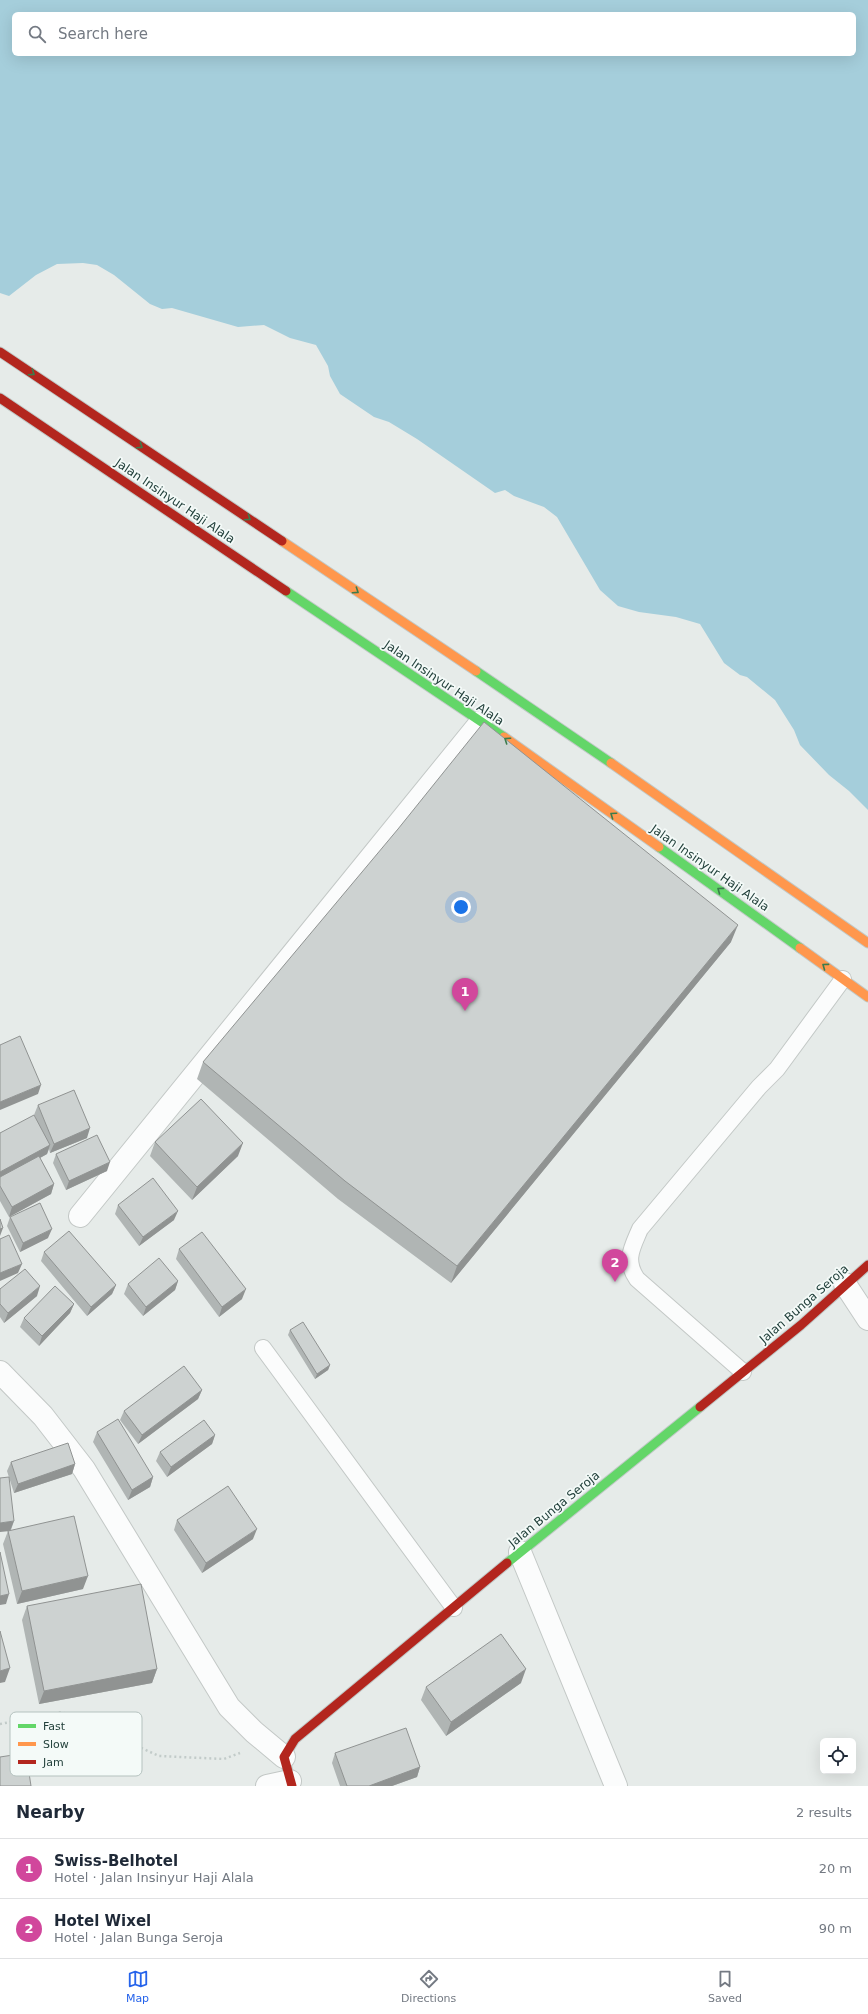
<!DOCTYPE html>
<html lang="en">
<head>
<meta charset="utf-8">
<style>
  body { margin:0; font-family:"DejaVu Sans",sans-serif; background:#f6f6f7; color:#1f2937 }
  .controls { position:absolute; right:12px; bottom:12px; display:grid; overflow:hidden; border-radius:6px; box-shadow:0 4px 16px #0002 }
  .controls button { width:36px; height:36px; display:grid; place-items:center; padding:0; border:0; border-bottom:1px solid #e0e1e3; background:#fff; color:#1f2937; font:20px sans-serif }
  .you { position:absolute; left:461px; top:907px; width:14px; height:14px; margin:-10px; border:3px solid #fff; border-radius:50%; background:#1a73e8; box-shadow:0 0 0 6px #1a73e833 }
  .badge { display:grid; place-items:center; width:26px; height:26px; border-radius:50%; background:#2563eb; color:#fff; font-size:13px; font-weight:700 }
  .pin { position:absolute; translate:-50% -33px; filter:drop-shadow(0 1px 2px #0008) }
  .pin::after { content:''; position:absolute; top:21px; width:14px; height:12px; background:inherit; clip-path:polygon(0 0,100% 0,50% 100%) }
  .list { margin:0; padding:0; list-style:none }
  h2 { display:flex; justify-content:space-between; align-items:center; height:52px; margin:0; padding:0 16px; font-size:17px }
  h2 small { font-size:13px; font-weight:400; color:#747a83 }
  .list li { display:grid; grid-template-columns:26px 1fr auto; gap:12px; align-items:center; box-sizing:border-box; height:60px; padding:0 16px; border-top:1px solid #e0e1e3 }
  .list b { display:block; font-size:15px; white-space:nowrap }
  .list p { margin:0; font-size:13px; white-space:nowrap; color:#747a83 }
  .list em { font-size:13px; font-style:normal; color:#747a83 }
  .icon { flex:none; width:22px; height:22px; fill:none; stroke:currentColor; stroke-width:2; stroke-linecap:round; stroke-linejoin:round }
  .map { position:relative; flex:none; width:868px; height:1786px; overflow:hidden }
  .search { position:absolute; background:#fff; box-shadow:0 4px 16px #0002; left:12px; right:12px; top:12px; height:44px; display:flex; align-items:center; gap:10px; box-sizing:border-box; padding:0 14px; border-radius:6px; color:#747a83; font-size:15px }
  .sheet { height:172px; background:#fff }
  nav { display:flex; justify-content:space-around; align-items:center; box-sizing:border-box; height:56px; border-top:1px solid #e0e1e3; background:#fff; font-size:11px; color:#747a83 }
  nav a { display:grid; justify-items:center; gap:2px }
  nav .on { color:#2563eb }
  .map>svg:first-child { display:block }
  .water { fill:#a5cedb; fill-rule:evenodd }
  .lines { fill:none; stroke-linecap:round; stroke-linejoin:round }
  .lane-casing { stroke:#c3c8c6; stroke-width:18 }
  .street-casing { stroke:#c3c8c6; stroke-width:24 }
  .fast-casing { stroke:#c1c9c7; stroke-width:11 }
  .slow-casing { stroke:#c1c9c7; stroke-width:11 }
  .jam-casing { stroke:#c1c9c7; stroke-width:11 }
  .path { stroke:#c2cbc9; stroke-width:2.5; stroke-dasharray:2 3; stroke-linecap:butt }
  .lane { stroke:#fbfcfc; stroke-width:16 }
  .street { stroke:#fbfcfc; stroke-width:22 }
  .fast { stroke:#63d668; stroke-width:9 }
  .slow { stroke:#ff974d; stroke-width:9 }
  .jam { stroke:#b3261e; stroke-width:9 }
  .wall { fill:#b0b5b4 }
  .shaded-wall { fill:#909392 }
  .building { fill:#cdd2d1; stroke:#909392 }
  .oneway { stroke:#3c7c4d }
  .labels { text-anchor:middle; stroke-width:3.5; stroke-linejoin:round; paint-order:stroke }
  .street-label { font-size:12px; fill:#22403b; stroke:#f4faf8 }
  .key { fill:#f4faf8; stroke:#b5c2bf; stroke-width:1 }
  .key-label { font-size:11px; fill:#22403b }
</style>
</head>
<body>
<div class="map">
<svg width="868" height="1786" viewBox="0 0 868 1786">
  <rect width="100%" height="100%" fill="#e6ebe9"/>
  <path class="water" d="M0 0H868V810L849 791 829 775 800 745 794 730 775 700 747 677 740 675 724 663 700 624 676 617 639 612 618 606 600 590 557 517 544 507 514 496 505 490 495 493 417 439 389 422 374 417 340 394 330 376 328 366 316 345 290 338 264 325 238 327 172 308 162 309 150 304 114 275 97 265 83 263 57 264 36 275 9 296 0 293ZM14 14H854V54H14Z"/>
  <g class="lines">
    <g class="lane-casing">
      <path id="lane" d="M263 1348 454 1608
        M743 1372 637 1279C624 1260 632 1248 640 1229L759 1087 777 1069 843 979"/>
    </g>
    <g class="street-casing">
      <path id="street" d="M80 1216 481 722
        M845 1284 868 1319
        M0 1372 43 1416 84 1469 229 1707 254 1732 284 1757
        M520 1552 616 1786
        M267 1786 290 1781"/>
    </g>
    <g class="fast-casing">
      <path id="fast" d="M286 591 504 737
        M476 671 611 763
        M659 847 800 948
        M507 1563 700 1407"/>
    </g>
    <g class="slow-casing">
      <path id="slow" d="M282 541 476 671
        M504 737 659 847
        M611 763 868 943
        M800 948 868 997"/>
    </g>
    <g class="jam-casing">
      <path id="jam" d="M0 352 282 541
        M0 398 286 591
        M700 1407 801 1325 868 1265
        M292 1786 284 1757 295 1739 507 1563"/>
    </g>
    <path class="path" d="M0 1724 62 1712 159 1756 224 1759 240 1753"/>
    <use href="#lane" class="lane"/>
    <use href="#street" class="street"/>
    <use href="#fast" class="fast"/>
    <use href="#slow" class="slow"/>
    <use href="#jam" class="jam"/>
  </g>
  <path class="wall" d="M731 942 451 1283 338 1199 197 1079 203 1062Z
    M38 1105 87 1138 50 1153 49 1149 47 1154 40 1158 54 1184 51 1194 9 1217 0 1201V1133L36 1118 34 1115Z
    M155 1142 238 1156 192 1200 150 1156Z
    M56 1154 107 1171 66 1190 53 1163Z
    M118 1205 174 1220 139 1246 115 1214Z
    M10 1217 48 1238 20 1252 7 1226Z
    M179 1249 242 1299 219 1317 176 1259Z
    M44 1252 116 1285 112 1294 87 1316 41 1261Z
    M178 1281 175 1290 143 1316 124 1294 128 1284Z
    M0 1289 37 1296 4 1323 0 1317Z
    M74 1304 70 1313 39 1346 20 1327 24 1318Z
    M290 1330 330 1365 328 1370 315 1379 288 1335Z
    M202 1390 198 1399 138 1444 120 1420 124 1411Z
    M97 1432 153 1477 150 1487 128 1500 93 1442Z
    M215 1435 212 1444 167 1477 156 1461 160 1452Z
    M11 1462 75 1464 72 1474 14 1493 7 1471Z
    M177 1520 253 1539 202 1573 174 1530Z
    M14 1521 11 1530 83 1589 17 1604 3 1544 8 1531Z
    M27 1606 157 1669 152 1683 39 1704 22 1620Z
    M521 1683 446 1736 421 1700 426 1687Z
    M335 1753 420 1767 417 1777 392 1786H340L332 1763Z"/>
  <path class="shaded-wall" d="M738 925 731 942 451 1283 457 1266Z
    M41 1085 38 1094 0 1110V1102Z
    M90 1128 87 1138 50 1153 54 1144Z
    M243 1143 238 1156 192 1200 197 1187Z
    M50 1145 47 1154 0 1180V1172Z
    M110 1162 107 1171 66 1190 69 1181Z
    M54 1184 51 1194 9 1217 12 1207Z
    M178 1211 174 1220 139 1246 143 1237Z
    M3 1228 0 1236V1229Z
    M52 1229 48 1238 20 1252 23 1243Z
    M22 1264 18 1273 0 1281V1273Z
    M178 1281 175 1290 143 1316 146 1307Z
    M116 1285 112 1294 87 1316 91 1307Z
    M40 1286 37 1296 4 1323 8 1313Z
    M246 1289 242 1299 219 1317 222 1307Z
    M74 1304 70 1313 39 1346 42 1336Z
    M330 1365 328 1370 315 1379 317 1374Z
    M202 1390 198 1399 138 1444 142 1435Z
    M215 1435 212 1444 167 1477 171 1467Z
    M75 1464 72 1474 14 1493 18 1484Z
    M153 1477 150 1487 128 1500 132 1490Z
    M14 1521 10 1531 0 1532V1523Z
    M257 1529 253 1539 202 1573 206 1563Z
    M88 1576 83 1589 17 1604 22 1591Z
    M9 1594 6 1604 0 1605V1596Z
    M10 1668 5 1682 0 1683V1671Z
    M157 1669 152 1683 39 1704 44 1691Z
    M526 1669 521 1683 446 1736 451 1722Z
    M420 1767 417 1777 392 1786H369Z"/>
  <path class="building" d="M484 722 738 925 457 1266 345 1181 203 1062 398 829Z
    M20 1036 41 1085 0 1102V1045Z
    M74 1090 90 1128 54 1144 38 1105Z
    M201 1099 243 1143 197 1187 155 1142Z
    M34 1115 50 1145 0 1172V1133Z
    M97 1135 110 1162 69 1181 56 1154Z
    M39 1156 54 1184 12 1207 0 1186V1177Z
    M153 1178 178 1211 143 1237 118 1205Z
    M40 1203 52 1229 23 1243 10 1217Z
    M0 1219 3 1228 0 1229Z
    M69 1231 116 1285 91 1307 44 1252Z
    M202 1232 246 1289 222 1307 179 1249Z
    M9 1235 22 1264 0 1273V1239Z
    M159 1258 178 1281 146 1307 128 1284Z
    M25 1269 40 1286 8 1313 0 1304V1289Z
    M55 1286 74 1304 42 1336 24 1318Z
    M303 1322 330 1365 317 1374 290 1330Z
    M184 1366 202 1390 142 1435 124 1411Z
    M118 1419 153 1477 132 1490 97 1432Z
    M204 1420 215 1435 171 1467 160 1452Z
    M68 1443 75 1464 18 1484 11 1462Z
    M9 1477 14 1521 0 1523V1478Z
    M228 1486 257 1529 206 1563 177 1520Z
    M74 1516 88 1576 22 1591 8 1531Z
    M0 1552 9 1594 0 1596Z
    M141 1584 157 1669 44 1691 27 1606Z
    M0 1631 10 1668 0 1671Z
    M501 1634 526 1669 451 1722 426 1687Z
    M406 1728 420 1767 369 1786H347L335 1753Z
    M26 1753 31 1786H0V1757Z"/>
  <defs><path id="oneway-chevron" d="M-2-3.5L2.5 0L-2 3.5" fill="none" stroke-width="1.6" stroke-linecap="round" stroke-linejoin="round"/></defs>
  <g class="oneway">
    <use href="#oneway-chevron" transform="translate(32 373) rotate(34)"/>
    <use href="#oneway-chevron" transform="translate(140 446) rotate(34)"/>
    <use href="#oneway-chevron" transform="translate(248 518) rotate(34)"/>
    <use href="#oneway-chevron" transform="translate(356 591) rotate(34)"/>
    <use href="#oneway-chevron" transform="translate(507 740) rotate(-146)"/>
    <use href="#oneway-chevron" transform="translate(613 815) rotate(-145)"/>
    <use href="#oneway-chevron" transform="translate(720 890) rotate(-144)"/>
    <use href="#oneway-chevron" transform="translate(825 966) rotate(-144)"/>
  </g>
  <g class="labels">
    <g class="street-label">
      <text transform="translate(175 501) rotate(34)" y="4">Jalan Insinyur Haji Alala</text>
      <text transform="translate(444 683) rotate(34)" y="4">Jalan Insinyur Haji Alala</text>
      <text transform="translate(710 868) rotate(35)" y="4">Jalan Insinyur Haji Alala</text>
      <text transform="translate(804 1304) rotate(-41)" y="4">Jalan Bunga Seroja</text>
      <text transform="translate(554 1509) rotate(-39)" y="4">Jalan Bunga Seroja</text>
    </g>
  </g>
  <rect x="10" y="1712" width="132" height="64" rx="6" class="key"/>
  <rect x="18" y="1724" width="18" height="4" fill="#63d668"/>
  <rect x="18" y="1742" width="18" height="4" fill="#ff974d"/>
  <rect x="18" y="1760" width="18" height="4" fill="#b3261e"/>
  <g class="key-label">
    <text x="43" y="1730">Fast</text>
    <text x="43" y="1748">Slow</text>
    <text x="43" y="1766">Jam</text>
  </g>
</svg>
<div class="controls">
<button><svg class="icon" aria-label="locate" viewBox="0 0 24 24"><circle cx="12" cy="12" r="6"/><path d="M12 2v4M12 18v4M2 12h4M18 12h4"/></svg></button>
</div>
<div class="you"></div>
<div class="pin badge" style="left:465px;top:1011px;background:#d1479c">1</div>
<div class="pin badge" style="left:615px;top:1282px;background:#d1479c">2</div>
<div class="search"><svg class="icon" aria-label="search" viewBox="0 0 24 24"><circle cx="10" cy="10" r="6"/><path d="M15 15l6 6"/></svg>Search here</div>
</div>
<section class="sheet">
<h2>Nearby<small>2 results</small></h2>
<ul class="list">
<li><span class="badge" style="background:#d1479c">1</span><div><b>Swiss-Belhotel</b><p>Hotel · Jalan Insinyur Haji Alala</p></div><em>20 m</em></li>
<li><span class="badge" style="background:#d1479c">2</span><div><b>Hotel Wixel</b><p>Hotel · Jalan Bunga Seroja</p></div><em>90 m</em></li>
</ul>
</section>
<nav>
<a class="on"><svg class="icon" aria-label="map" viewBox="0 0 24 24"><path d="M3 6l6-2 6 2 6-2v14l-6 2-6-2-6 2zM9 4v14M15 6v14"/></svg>Map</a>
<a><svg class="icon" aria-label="directions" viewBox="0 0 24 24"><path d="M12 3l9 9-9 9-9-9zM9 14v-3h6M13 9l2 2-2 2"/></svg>Directions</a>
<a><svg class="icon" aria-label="saved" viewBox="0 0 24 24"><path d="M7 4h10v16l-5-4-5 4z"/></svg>Saved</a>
</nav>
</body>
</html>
